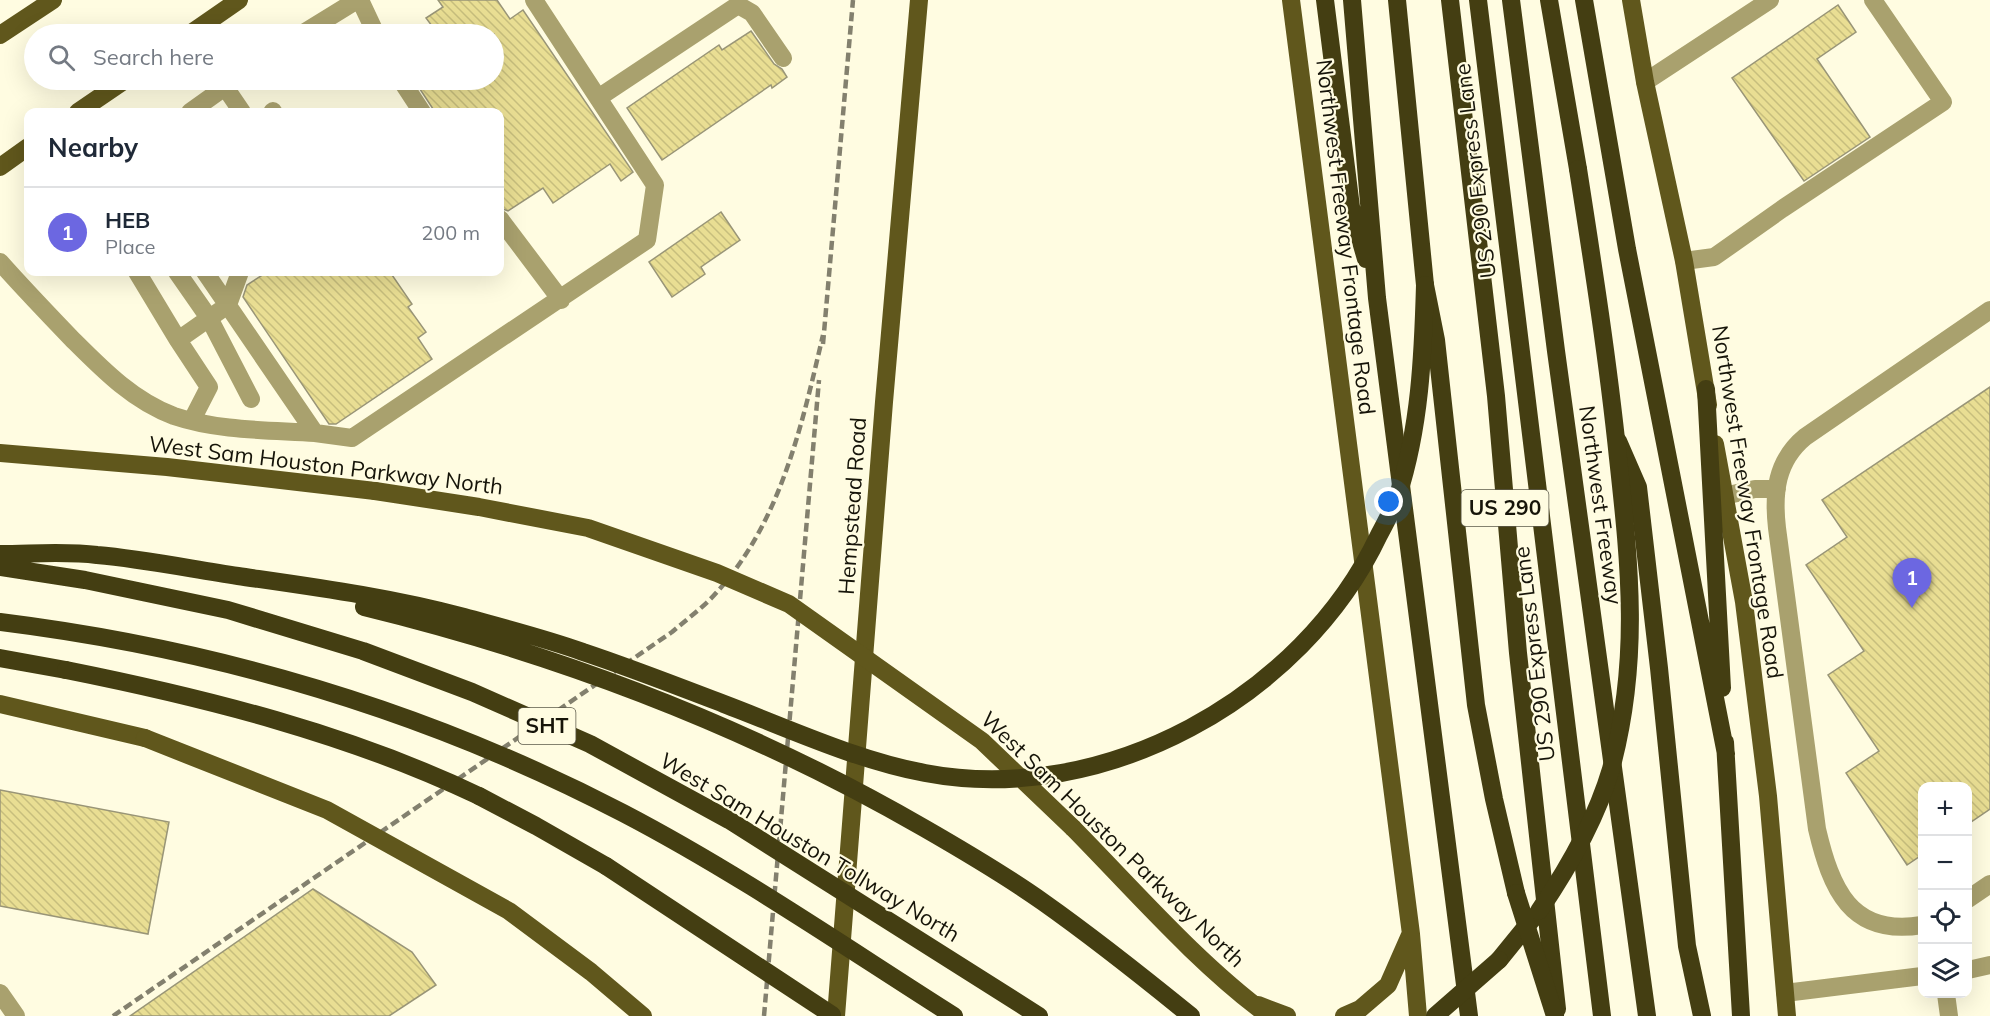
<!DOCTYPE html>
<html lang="en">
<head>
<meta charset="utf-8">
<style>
  body { margin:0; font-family:Mulish,sans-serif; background:#f6f6f7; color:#1f2937 }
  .controls { position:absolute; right:18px; bottom:18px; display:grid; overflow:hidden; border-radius:12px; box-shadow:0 6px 24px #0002 }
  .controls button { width:54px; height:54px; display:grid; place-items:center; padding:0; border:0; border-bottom:2px solid #e0e1e3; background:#fff; color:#1f2937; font:30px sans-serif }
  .you { position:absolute; left:1389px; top:502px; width:21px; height:21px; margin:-15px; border:4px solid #fff; border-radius:50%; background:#1a73e8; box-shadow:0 0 0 9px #1a73e833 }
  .badge { display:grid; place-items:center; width:39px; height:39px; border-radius:50%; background:#6c67e1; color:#fff; font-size:20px; font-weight:700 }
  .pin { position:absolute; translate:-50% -50px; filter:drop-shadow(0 2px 3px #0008) }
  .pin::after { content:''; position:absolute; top:32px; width:21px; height:18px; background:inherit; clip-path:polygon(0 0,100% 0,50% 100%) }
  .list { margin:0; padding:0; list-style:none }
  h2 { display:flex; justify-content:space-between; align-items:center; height:78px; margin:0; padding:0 24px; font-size:26px }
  h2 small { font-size:20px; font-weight:400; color:#747a83 }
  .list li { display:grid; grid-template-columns:39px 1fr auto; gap:18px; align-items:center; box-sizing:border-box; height:90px; padding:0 24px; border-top:2px solid #e0e1e3 }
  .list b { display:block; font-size:22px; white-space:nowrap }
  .list p { margin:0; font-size:20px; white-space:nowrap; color:#747a83 }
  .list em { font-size:20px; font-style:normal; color:#747a83 }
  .icon { flex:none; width:33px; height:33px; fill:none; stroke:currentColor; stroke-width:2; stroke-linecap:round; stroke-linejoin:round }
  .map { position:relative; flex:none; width:1990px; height:1016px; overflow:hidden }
  .search { position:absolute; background:#fff; box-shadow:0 6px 24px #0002; left:24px; top:24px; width:480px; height:66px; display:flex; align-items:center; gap:15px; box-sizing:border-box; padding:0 21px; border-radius:33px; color:#747a83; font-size:22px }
  .panel { position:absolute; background:#fff; box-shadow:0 6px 24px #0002; left:24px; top:108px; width:480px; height:168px; border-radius:12px }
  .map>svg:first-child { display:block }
  .building { fill:url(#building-back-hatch); stroke:#999577; stroke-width:1.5 }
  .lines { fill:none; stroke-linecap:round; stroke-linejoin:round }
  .minor { stroke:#a9a16e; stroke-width:18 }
  .major { stroke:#60571c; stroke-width:18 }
  .highway { stroke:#443e12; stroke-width:18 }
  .rail { stroke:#83806e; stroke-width:4.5; stroke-dasharray:9 4.5; stroke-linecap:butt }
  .major-bridge { stroke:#60571c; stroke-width:18 }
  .highway-bridge { stroke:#443e12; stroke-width:18 }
  .labels { text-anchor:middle; stroke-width:4.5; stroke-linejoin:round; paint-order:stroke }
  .shield { fill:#fffce1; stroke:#5c5a4a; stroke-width:1.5 }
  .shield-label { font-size:21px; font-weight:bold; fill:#161409 }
  .street-label { font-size:22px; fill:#161409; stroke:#fffce1 }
</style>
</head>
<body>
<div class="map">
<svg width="1990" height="1016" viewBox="0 0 1990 1016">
  <defs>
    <pattern id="building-back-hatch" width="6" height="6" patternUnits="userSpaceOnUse" patternTransform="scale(1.5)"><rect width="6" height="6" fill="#e9de93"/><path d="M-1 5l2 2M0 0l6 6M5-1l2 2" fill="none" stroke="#c7be7d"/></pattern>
  </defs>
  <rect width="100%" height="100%" fill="#fffce1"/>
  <path class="building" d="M438 0H497L510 19 523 10 633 172 621 181 610 164 553 203 543 188 508 211 500 208V112H435L414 80H494V34H438L426 18 443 7Z
    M1838 5 1856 32 1817 59 1870 137 1804 181 1732 78Z
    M751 31 774 64 782 69 787 77 772 88 771 85 662 160 627 108 719 45 722 50Z
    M721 212 740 240 701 267 705 274 672 297 649 262Z
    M267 272H390L412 304 408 307 426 332 418 338 432 359 336 424H329L243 297 247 285Z
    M1990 387V809L1968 824V786H1923V854L1907 865 1846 773 1879 751 1828 675 1864 651 1806 565 1847 537 1822 500Z
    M0 790 169 822 148 934 0 906Z
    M313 889 412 952 436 985 389 1016H130Z"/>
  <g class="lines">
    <path class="minor" d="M360 0 376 34
      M302 34 357 0
      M401 80 422 112
      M1645 82 1770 0
      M225 87 242 112
      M598 98 738 5 752 13 783 58
      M190 112 225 87 223 80
      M272 112 273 111
      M500 219 561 300
      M1684 261 1714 257 1782 209 1943 102 1873 0
      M0 262C23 288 48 314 72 339 102 369 133 401 174 416 218 431 269 430 315 433
      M137 272 178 340 209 387 192 420
      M177 272 209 318 251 399
      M205 272 315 433 352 438 647 240 655 185 534 0
      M178 340 228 305 240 272
      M1724 496 1755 489H1777
      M1968 899 1990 884
      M1922 925C1850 937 1831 888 1817 829L1777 528C1773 493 1776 461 1805 437L1990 310
      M1968 970 1990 965
      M0 993 16 1016
      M1785 993 1922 976
      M1946 994 1949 1016"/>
    <path class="major" d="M1291 0 1411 934 1418 1016
      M1631 0 1645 82 1684 261 1708 405
      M190 34 239 0
      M0 35 53 0
      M78 112 125 80
      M0 167 28 147
      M1715 444 1744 602 1768 796 1787 1016
      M0 453 167 467 375 491
      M0 704 145 738
      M1073 828C1134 890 1199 965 1269 1016
      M1258 1005 1287 1016
      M836 1016 884 402 919 0
      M1344 1016 1360 1009 1388 985 1410 935"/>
    <path class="highway" d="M1325 0 1351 207 1366 259
      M1352 0 1377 298 1469 1016
      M1397 0 1425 285 1436 340 1476 705 1494 799 1516 893
      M1450 0 1496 396 1518 653 1557 1009
      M1478 0 1602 1016
      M1511 0 1556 351 1647 1016
      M1549 0 1578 169
      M1584 0 1627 249 1726 754
      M1706 389 1722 688
      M1618 441 1638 487 1659 668 1687 946 1702 1016
      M0 658 66 670
      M1725 742 1741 1016
      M479 796 536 826 606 866
      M1499 960 1534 917"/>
    <path class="rail" d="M823 344 853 0
      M113 1016 672 632C687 619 704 607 717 592 781 521 802 425 823 335
      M764 1016 819 380"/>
    <path class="major-bridge" d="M375 491 479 507 588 528 717 573 789 604 982 741 1073 828
      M145 738 327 810 509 911 591 972 643 1016"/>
    <path class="highway-bridge" d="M0 554C32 554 66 551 97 555 144 559 191 569 238 576 314 587 390 597 464 617 504 628 544 638 583 652 631 668 677 686 724 704 790 729 856 760 925 773 1104 807 1302 698 1379 535 1386 522 1393 509 1398 495 1420 427 1423 356 1425 285
      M0 567 85 580 228 610 363 651 472 692 590 744 729 820 1039 1016
      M364 607C561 655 749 727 924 828 964 851 1005 875 1043 902 1094 938 1143 977 1191 1016
      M0 622C217 649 429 712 623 813 738 873 845 947 954 1016
      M66 670C206 698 349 734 479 796
      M606 866 832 1015
      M1516 893 1555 1016
      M1539 911C1569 867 1596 820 1611 769 1640 661 1630 567 1618 458 1608 361 1593 265 1578 169
      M1435 1016 1499 960"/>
  </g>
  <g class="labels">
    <g class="shield">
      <rect x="1461.5" y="490" width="87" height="36" rx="4.5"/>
      <rect x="518.5" y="708" width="57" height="36" rx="4.5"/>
    </g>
    <g class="shield-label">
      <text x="1505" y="515">US 290</text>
      <text x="547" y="733">SHT</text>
    </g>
    <g class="street-label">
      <text transform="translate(1475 171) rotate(-97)" y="8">US 290 Express Lane</text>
      <text transform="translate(1346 237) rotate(83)" y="8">Northwest Freeway Frontage Road</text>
      <text transform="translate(326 465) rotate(7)" y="8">West Sam Houston Parkway North</text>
      <text transform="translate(1748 502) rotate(81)" y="8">Northwest Freeway Frontage Road</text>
      <text transform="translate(1601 505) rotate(82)" y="8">Northwest Freeway</text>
      <text transform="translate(852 506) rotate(-86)" y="8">Hempstead Road</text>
      <text transform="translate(1534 654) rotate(-97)" y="8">US 290 Express Lane</text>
      <text transform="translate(1113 839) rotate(44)" y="8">West Sam Houston Parkway North</text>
      <text transform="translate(810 847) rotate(31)" y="8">West Sam Houston Tollway North</text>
    </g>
  </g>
</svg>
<div class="controls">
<button>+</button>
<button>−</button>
<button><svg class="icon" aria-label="locate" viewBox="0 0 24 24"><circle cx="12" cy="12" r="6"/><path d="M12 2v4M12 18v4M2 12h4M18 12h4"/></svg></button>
<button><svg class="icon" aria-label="layers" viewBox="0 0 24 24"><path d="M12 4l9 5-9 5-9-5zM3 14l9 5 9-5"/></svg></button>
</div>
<div class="you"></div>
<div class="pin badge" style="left:1912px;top:608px">1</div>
<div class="search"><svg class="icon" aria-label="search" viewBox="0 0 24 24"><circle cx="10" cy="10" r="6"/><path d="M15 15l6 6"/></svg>Search here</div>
<section class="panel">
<h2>Nearby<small></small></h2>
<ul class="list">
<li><span class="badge">1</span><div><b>HEB</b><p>Place</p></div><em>200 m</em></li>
</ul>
</section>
</div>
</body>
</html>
